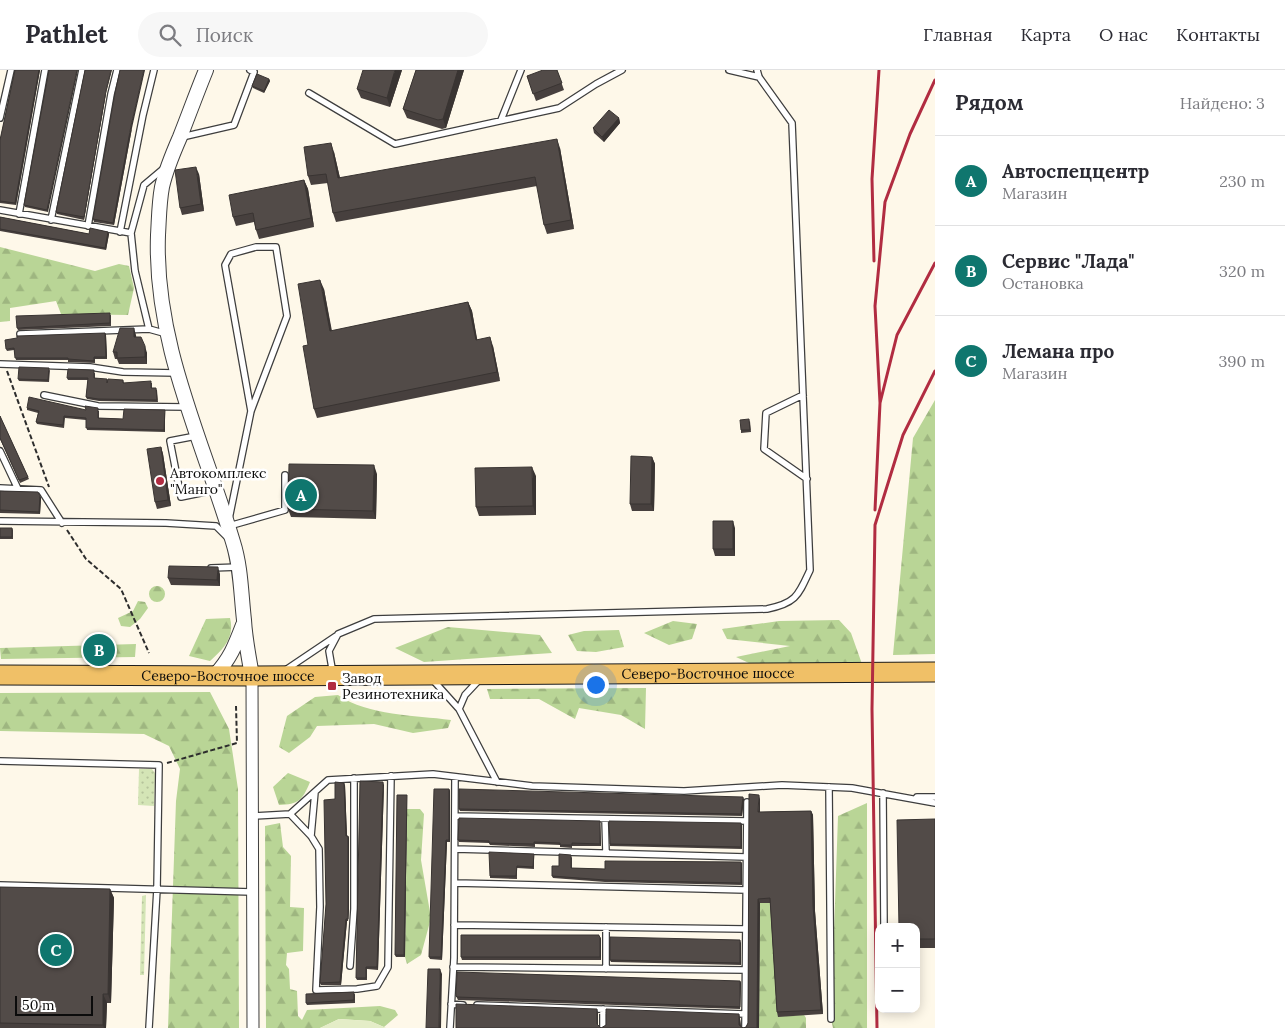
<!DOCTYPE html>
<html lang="ru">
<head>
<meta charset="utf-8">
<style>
  body { margin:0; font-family:Lora,serif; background:#f7f7f7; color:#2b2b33 }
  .controls { position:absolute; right:15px; bottom:15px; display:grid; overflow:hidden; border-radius:10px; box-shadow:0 2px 12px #0003 }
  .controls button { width:45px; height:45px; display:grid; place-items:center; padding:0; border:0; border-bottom:1px solid #e1e1e2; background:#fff; color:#2b2b33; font:25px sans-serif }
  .scale { position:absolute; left:15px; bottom:12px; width:78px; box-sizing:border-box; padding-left:5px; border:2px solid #0b0b0b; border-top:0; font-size:14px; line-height:18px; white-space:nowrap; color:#0b0b0b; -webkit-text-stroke:4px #fff; paint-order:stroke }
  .you { position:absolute; left:595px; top:614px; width:18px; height:18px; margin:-12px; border:4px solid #fff; border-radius:50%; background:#1a73e8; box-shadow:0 0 0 8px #1a73e833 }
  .badge { display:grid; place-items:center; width:32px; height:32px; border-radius:50%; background:#0f766e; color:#fff; font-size:16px; font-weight:700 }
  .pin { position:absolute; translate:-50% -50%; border:2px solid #fff; box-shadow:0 1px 5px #0006 }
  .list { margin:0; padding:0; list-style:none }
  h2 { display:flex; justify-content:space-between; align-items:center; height:65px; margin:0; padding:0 20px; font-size:21px }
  h2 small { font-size:16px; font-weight:400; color:#7c7c81 }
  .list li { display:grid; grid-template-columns:32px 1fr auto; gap:15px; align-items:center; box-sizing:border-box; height:90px; padding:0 20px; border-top:1px solid #e1e1e2 }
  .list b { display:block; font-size:19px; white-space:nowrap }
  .list p { margin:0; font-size:16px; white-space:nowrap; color:#7c7c81 }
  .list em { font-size:16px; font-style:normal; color:#7c7c81 }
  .icon { flex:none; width:28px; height:28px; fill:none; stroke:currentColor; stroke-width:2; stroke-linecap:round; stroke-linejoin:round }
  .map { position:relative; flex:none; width:935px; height:958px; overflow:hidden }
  header { display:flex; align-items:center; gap:30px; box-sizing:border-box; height:70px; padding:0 25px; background:#fff; border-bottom:1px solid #e1e1e2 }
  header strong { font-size:24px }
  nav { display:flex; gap:28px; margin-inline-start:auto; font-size:18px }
  .search { width:350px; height:45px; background:#f7f7f7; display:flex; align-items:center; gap:12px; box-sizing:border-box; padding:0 18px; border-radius:28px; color:#7c7c81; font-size:19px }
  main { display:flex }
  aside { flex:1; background:#fff }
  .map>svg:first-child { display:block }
  .grass { fill:url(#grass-dots) }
  .forest { fill:url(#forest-firs) }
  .pitch { fill:#e4edc7 }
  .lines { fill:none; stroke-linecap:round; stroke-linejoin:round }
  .service-casing { stroke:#3e3e3e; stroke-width:8 }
  .minor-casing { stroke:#3e3e3e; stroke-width:13 }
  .tertiary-casing { stroke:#3e3e3e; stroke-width:16 }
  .primary-casing { stroke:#1c1c1c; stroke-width:21 }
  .path { stroke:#2d2d2d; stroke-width:2; stroke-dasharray:5 2.5; stroke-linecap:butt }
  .service { stroke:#fff; stroke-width:5.5 }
  .minor { stroke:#fff; stroke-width:11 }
  .tertiary { stroke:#fff; stroke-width:14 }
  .primary { stroke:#f0c067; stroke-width:19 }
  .rail { stroke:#b12c41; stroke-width:3 }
  .wall { fill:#47403e }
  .shaded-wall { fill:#393432 }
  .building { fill:#524b48; stroke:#393432 }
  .poi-dot { fill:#b12c41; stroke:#fff; stroke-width:2 }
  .labels { text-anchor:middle; stroke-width:5; stroke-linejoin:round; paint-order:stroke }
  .poi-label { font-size:14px; fill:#0b0b0b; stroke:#fff; text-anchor:start }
  .street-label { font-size:14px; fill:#0b0b0b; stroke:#fff }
</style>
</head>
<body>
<header>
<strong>Pathlet</strong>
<div class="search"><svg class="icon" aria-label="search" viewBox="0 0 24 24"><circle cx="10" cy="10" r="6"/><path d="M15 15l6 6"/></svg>Поиск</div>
<nav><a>Главная</a><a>Карта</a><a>О нас</a><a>Контакты</a></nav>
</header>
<main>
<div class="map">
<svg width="935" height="958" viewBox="0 0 935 958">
  <defs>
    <pattern id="grass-dots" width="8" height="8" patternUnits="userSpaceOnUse" patternTransform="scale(1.25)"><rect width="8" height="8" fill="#d4e5b6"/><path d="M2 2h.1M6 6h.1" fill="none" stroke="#b5c39b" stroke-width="1.8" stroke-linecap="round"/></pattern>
    <pattern id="forest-firs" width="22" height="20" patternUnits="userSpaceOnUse" patternTransform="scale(1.25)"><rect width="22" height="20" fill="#b9d596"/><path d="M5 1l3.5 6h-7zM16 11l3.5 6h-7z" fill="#9eb680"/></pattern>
  </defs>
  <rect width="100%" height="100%" fill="#fef8e9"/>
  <path class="grass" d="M139 699H152L155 703 154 736 138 735Z
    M146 825 144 905H140L142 826Z"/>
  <path class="forest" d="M0 177 95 201 119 194 129 196 134 218 128 245 61 244 56 231 10 238V251L0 252Z
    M935 330V584L893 585 913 368Z
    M149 524a8 8 0 1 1 16 0a8 8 0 1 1-16 0Z
    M138 531 145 532 148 538 140 549 130 557 121 556 118 548 133 541Z
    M230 548C235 568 223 579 210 591L189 586 206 549Z
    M839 550 851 563 862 594H751L736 587 790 576 727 569 722 559 779 551Z
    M673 551 697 554 692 569 669 575 644 563Z
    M448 557 540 565 552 583 424 592 395 578Z
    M619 560 624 577 596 582 577 581 568 565 584 561Z
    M136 574 135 587 1 589 0 578Z
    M646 618 645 659 621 645 579 638 575 649 539 629H490L487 619Z
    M210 622 229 659 238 719 239 958H168L176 731 180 699 169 676 144 664 0 661V623Z
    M338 625C369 646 414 645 451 650L448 658 413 663 374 654 317 656 310 667 289 683 279 677 287 646 315 627Z
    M288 703 310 712C302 731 299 734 279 735L273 717Z
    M867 733V958H833L831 949 838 746Z
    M407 739H420L424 744 421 790 431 848 421 885 407 894 405 887Z
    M760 749 798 935 806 948V958H759Z
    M280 753 283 777 291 786 290 837 304 838 303 881 287 883 286 895 289 899 290 919 297 921 298 946 302 950 307 940 380 936 395 940 398 945 384 957 370 951 339 949 320 958H266L265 756Z"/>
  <path class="pitch" d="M339 949 370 951 386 958H320Z"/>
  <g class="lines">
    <g class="service-casing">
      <path id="service" d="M729 0 759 7
        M309 23 395 74 559 38 596 14 622 0
        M0 48 11 0
        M501 50 521 0
        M182 67 234 55 254 2 250 0
        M0 140 131 163
        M19 144 45 0
        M51 150 82 0
        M88 156 111 24 117 0
        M120 162 143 45 154 0
        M149 259 135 201 131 163 144 115 163 99
        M20 264 149 259 167 264
        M0 294 90 297 123 302 177 303
        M44 325 98 336 187 337
        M803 325 766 343 764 379 807 409
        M196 366 170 371 181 427 215 420
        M0 381 18 419
        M0 418 41 420 62 453
        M229 449 251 341 287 246 276 177H256L231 184 225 195 251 341
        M0 451 166 453 216 456 228 468
        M229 456 285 440V405
        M211 498 239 497
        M284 601 336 566
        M333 604 329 581 338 564 374 549 767 539C796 533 798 526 810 500L792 53 759 7 757 0
        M432 609 459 639
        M479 610 465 625 459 639 497 712
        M0 691 159 695 157 819 149 958
        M829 717 831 949
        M883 723 884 857
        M917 727H935
        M290 744 311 766 319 779 320 837 316 920 357 919 377 916 388 897 391 706
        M253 746 290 744 328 710 433 704 532 716 684 721 782 715 852 718 935 733
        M455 746 747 751
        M605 749 606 783
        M311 766 315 722
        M455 779 746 787
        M455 813 746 820
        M0 815 252 822
        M454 855 745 859
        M606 857V899
        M350 896 354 839V708
        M453 897 745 900
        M451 934 463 935
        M477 935 745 944
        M450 958 454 888 455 707
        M603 958V939
        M745 958 747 732"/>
    </g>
    <g class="minor-casing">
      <path id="minor" d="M252 606 253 958"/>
    </g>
    <g class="tertiary-casing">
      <path id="tertiary" d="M206 0C197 22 189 44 180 67 173 83 166 99 162 117 159 133 159 149 158 165 154 274 203 371 233 472 241 497 241 524 244 550 245 569 249 588 252 606
        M215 605C230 589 235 576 243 555"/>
    </g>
    <g class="primary-casing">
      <g id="primary">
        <path id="s1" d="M0 605 252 606 935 602"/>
      </g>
    </g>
    <path class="path" d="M7 301 49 417
      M67 460 86 489 121 519 149 583
      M167 693 237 673 236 636"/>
    <use href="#service" class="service"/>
    <use href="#minor" class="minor"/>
    <use href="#tertiary" class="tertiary"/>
    <use href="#primary" class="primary"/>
    <path class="rail" d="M874 191 872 109 879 0
      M880 333 875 236 885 132 910 64 935 10
      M875 440 880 333 897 265 935 193
      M877 958 872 639 875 455 903 365 935 301"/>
  </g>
  <path class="wall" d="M15 0H40L16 135 0 133V70Z
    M49 0 48 142 25 137 24 135Z
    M402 0 390 37 361 28 357 19Z
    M416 0H464L446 58 442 59 407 48 403 39Z
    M557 0 564 20 536 31 527 6Z
    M269 9 270 11 264 23 253 18 252 16Z
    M106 23 84 150 57 144 56 142Z
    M619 48 620 53 604 72 594 63 593 58Z
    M132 58 114 155 94 152 93 149Z
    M560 78 574 159 547 164 544 155 537 116 336 152 333 143 328 113 311 115 308 106 334 82 340 108Z
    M199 104 204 141 182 145 180 138Z
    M304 110 308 119 314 157 259 169 256 160 254 152 236 156 233 147Z
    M0 147 89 164 108 162 109 164 106 180 0 161Z
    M324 219 332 261 468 232 472 241 477 270 493 276 500 311 317 348 314 339 308 275Z
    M111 245V256L18 260 17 258Z
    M105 263 106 265 107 289H95V293L68 292V290H16L14 280 7 281 6 279Z
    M136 265V267L147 283V294H119L117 289H115L113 282Z
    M50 300 49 312 19 311 18 309Z
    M95 303V308L107 311 123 310 124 313H152V318L157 320 158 332 99 331 87 329 86 327 88 310H68L67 308Z
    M27 338 99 341V348L123 349 165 343V362L87 360 86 350 65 348 64 358 37 354 36 352 38 343 27 340Z
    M0 346 29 409 20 413 0 369Z
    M750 351 751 362 741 363V360Z
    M161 377 163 384 171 436 157 439 155 432Z
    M652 387 655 394 654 441H632L630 434Z
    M377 404 376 449 291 447 288 439Z
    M536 406V445L479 446 476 437Z
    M0 421 40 426 41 428 40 444 0 443Z
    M0 458H12L13 460V469H0Z
    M735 458V486H715L713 479Z
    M220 504V516L171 515 168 508Z
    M345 715 347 766H348L349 768V839L348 851H347L341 915H321L320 913 335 729Z
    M384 715 378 900 367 899V910H357L356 908Z
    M449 719 450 721V772H447L442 890 430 889 429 887Z
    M407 725V728L405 887H396L395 885Z
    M744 729 742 746 460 741 459 739Z
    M760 729V742L811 741 813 745 815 841 823 944 778 947 777 942 770 833H760L759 958H456L597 939 598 944V956L601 958 739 944 740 949 741 956 743 958 746 957 748 953Z
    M935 749V878H916V857Z
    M600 753 601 776H572V778L560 777V775L535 774V777L490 775 489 773 459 772 458 770Z
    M741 753 742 756V779L610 776V774Z
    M534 786V799L517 798V809L490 808V806Z
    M572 787V798L605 799 741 792 742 794V815L605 812 553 808 552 806 559 796Z
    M0 817 110 819 114 828 111 933H107L106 958H0Z
    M599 866 601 869V890H462L461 887Z
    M741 873V895L611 892 610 890Z
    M740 911 741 913 740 939 458 930 456 926Z
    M355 924V933L307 935 306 933Z"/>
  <path class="shaded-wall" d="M39 0H40L16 135 15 133Z
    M77 0H78L48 142 47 140Z
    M111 0H112L106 23 84 150V147L106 21Z
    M144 0H145L132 58 114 155 113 153 131 56Z
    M395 0H402L390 37 387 28Z
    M458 0H464L446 58 443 49Z
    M269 9 270 11 264 23V21Z
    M619 48 620 53 604 72 602 67Z
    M557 69 560 78 574 159 571 150Z
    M331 73 334 82 342 117 338 108Z
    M196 97 199 104 204 141 201 134Z
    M304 110 308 119 314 157 311 148Z
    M108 162 109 164 106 180 105 178Z
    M320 210 324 219 333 270 330 261Z
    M468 232 472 241 479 279 476 270Z
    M134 258 136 265 137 274 134 267Z
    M105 263 106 265 107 289 106 287Z
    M490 267 493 276 500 311 497 302Z
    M145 276 147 283V294L145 287Z
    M165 340V362L164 360Z
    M161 377 163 384 171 436 168 430Z
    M652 387 655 394 654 441 651 434Z
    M374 395 377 404 376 449 373 441Z
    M532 397 536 406V445L533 436Z
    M40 426 41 428 40 444 39 442Z
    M733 451 735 458V486L733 479Z
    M218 497 220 504V516L217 510Z
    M383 712 384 715 378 900 377 897Z
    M344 713 345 715 347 768 346 766Z
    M449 719 450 721V772L449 770Z
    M407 725V728L405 887 404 885Z
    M759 725 760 729V747L758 742Z
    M743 727 744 729 742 746 741 744Z
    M811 741 813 745 815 841 823 944 821 940 813 836Z
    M600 751V753L601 776 600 774Z
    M741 753 742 756V779L741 777Z
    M348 766 349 768V839L348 851Z
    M446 770 447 772 442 890 441 887Z
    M741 792 742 794V815L741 813Z
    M110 819 114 828 111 933 108 924Z
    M758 829 760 833 759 958H757Z
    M346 849 347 851 341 915 340 912Z
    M600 867 601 869V890L600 887Z
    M740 870 741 873V895L740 893Z
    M440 899 442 904 441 958H439Z
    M740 911 741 913 740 939Z
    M103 924 107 933 106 958H104L103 955Z
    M597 939 598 944V958L597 954Z
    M739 944 740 949 741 958 739 955Z"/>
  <path class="building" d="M15 0H39L15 133 0 131V70Z
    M49 0H77L47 140 24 135Z
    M85 0H111L106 21 84 147 56 142Z
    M120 0H144L131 56 113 153 93 149 115 23Z
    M363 0H395L387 28 357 19Z
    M416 0H458L443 49 438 50 403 39Z
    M543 0H557L562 13 533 24 527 6Z
    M257 4 269 9 264 21 252 16Z
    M609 40 619 48 602 67 593 58Z
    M557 69 571 150 544 155 535 107 333 143 326 104 308 106 304 77 331 73 338 108Z
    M196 97 201 134 180 138 175 100Z
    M304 110 311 148 256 160 253 143 233 147 229 125Z
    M0 147 89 164 90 158 108 162 105 178 0 159Z
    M320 210 330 261 468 232 476 270 490 267 497 302 314 339 303 276 308 275 298 214Z
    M110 243V253L17 258 16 246Z
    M120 258H134V267H141L145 276V287L117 288V282H113Z
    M105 263 106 287H94V291L68 289V288H15L14 278 6 279 5 270 17 268V266Z
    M19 297 49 298 48 310 18 309Z
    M68 299 94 300V308L107 309V313L108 309 123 310V313L151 311V318H156L157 330 98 329 86 327 88 308H67Z
    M29 327 86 340 85 336 98 338V348L123 349 124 339 165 340 164 360 86 358V348L64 346 63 355 36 352 39 341 27 338Z
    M0 346 28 407 19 410 0 368Z
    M749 349 750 360H741L740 350Z
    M161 377 168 430 155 432 147 379Z
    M631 386 652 387 651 434H630Z
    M289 394 374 395 373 441 288 439Z
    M532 397 533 436 476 437 475 398Z
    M0 421 38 422 40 426 39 442 0 440Z
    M713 451H733V479H713Z
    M0 458H12V467H0Z
    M169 496 218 497 217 510 168 508Z
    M360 711 383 712 377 897H366V908H356Z
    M335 712 344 713 346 766H348V849H346L340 912 320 913 326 834 324 730 335 729Z
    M434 719H449V770H446L441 887H429Z
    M459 719 743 727 741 744 459 739Z
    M749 724 759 725 758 742 811 741 813 836 821 940 777 942 770 828 758 829 757 958H456V934L597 939V954L601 958 606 955V939L739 944V955L743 958 746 957 748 953Z
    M397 725H407L404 885H395Z
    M459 748 600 751V774L572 773V775H560V773L534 772V774L489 773V771L458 770Z
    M935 749V869H916V857H899L897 750Z
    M609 751 741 753V777L610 774Z
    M489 782 534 784 533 797 517 796 516 806H490Z
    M559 784 571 785V798L605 799V791L741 792V813L605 810 552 806V796H559Z
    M0 817 110 819 108 924H103V955L0 953Z
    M461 865H599V866L600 867V887H461Z
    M610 867 740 870V893L610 890Z
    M428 899H440L439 958H426Z
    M457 902 740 911V937L457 927 456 926Z
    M354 922V930L306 933V924Z"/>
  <g class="poi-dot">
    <circle cx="160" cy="411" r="5"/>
    <rect x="327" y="611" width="10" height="10" rx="2.5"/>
  </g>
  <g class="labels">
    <g class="poi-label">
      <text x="170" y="408">Автокомплекс<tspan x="170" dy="16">"Манго"</tspan></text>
      <text x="342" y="613">Завод<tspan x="342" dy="16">Резинотехника</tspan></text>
    </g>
    <g class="street-label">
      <text dy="5" stroke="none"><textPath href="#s1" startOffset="708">Северо-Восточное шоссе</textPath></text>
      <text dy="5" stroke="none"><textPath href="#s1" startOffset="228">Северо-Восточное шоссе</textPath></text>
    </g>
  </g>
</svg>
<div class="controls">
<button>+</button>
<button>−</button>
</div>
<div class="scale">50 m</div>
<div class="you"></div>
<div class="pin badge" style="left:301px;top:425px">A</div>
<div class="pin badge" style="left:99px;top:580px">B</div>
<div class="pin badge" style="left:56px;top:880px">C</div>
</div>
<aside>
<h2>Рядом<small>Найдено: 3</small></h2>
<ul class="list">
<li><span class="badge">A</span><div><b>Автоспеццентр</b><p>Магазин</p></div><em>230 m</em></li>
<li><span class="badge">B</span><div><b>Сервис &quot;Лада&quot;</b><p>Остановка</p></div><em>320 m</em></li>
<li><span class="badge">C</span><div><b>Лемана про</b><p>Магазин</p></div><em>390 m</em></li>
</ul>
</aside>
</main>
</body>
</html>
